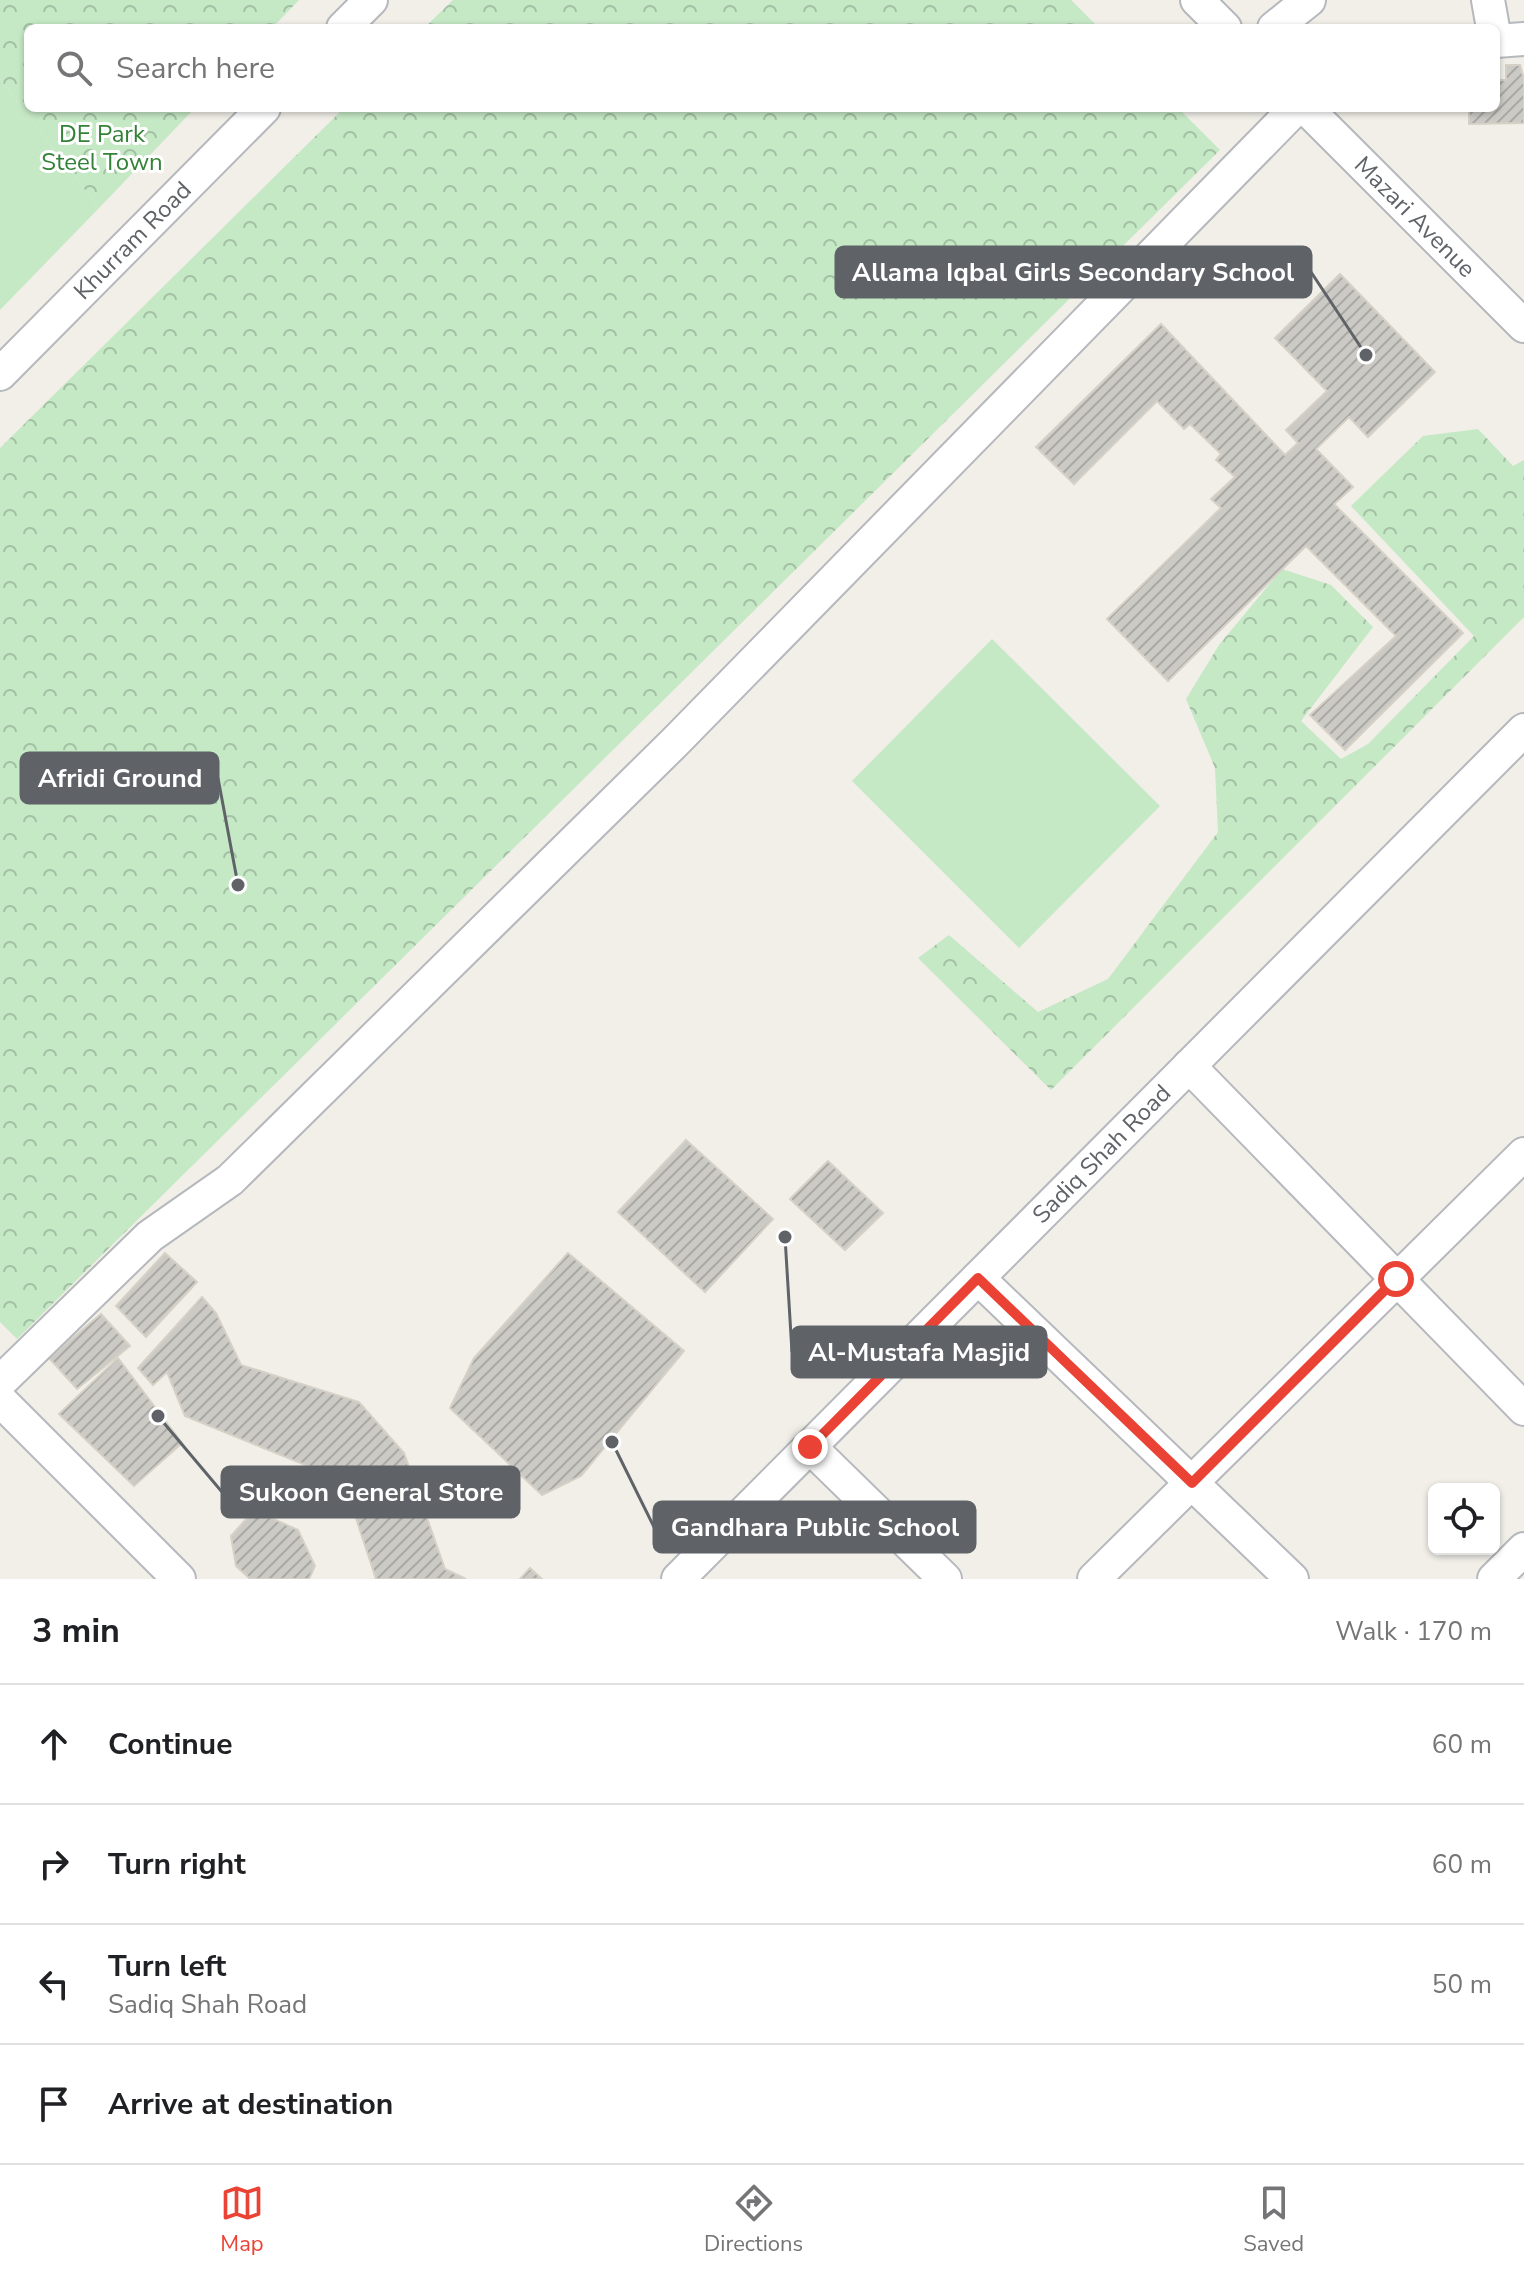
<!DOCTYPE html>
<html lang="en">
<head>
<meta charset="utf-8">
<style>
  body { margin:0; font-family:"Nunito Sans",sans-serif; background:#f6f6f6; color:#202124 }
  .controls { position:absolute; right:24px; bottom:24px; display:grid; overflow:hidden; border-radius:12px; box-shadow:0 2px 6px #0004 }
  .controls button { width:72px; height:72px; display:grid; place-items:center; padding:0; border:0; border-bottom:2px solid #e0e0e0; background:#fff; color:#202124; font:40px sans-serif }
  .stop { position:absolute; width:24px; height:24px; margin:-18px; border:6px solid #ea4335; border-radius:50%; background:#fff }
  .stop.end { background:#ea4335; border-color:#fff; box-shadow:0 2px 8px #0008 }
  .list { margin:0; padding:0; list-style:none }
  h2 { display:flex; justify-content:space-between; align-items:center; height:104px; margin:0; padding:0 32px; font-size:34px }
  h2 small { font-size:26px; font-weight:400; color:#757577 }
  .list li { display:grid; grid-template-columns:52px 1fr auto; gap:24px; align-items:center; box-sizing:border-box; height:120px; padding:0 32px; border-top:2px solid #e0e0e0 }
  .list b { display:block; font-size:30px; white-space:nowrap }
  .list p { margin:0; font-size:26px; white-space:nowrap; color:#757577 }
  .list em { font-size:26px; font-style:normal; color:#757577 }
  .icon { flex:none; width:44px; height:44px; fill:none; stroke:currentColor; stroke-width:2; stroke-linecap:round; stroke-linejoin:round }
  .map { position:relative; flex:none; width:1524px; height:1579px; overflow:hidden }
  .search { position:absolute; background:#fff; box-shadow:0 2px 6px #0004; left:24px; right:24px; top:24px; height:88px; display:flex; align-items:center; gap:20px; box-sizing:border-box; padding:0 28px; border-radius:12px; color:#757577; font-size:30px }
  .sheet { height:584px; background:#fff }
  nav { display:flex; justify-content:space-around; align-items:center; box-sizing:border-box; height:112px; border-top:2px solid #e0e0e0; background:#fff; font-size:22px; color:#757577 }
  nav a { display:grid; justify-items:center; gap:4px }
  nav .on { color:#ea4335 }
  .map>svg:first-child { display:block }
  .grass { fill:#c5e8c5 }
  .forest { fill:url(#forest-crowns) }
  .building { fill:url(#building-hatch); stroke:#d6d1c6; stroke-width:2 }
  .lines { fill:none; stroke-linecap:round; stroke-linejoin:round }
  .minor-casing { stroke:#b5b8bc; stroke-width:36 }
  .minor { stroke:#fff; stroke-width:32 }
  .route { stroke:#ea4335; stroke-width:10 }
  .labels { text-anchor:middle; stroke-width:6; stroke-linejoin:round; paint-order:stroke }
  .park-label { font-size:24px; fill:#348238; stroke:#fff }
  .street-label { font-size:24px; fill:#5f6368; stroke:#fff }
  .leader { fill:none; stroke:#5f6368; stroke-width:3 }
  .callout-dot { fill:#5f6368; stroke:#fff; stroke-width:3 }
  .callout { fill:#5f6368; stroke:#5f6368; stroke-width:3 }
  .callout-label { font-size:26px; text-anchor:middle; font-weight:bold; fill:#fff }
</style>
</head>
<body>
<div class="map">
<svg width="1524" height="1579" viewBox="0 0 1524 1579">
  <defs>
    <pattern id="forest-crowns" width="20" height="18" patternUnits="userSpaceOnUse" patternTransform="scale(2)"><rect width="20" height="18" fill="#c5e8c5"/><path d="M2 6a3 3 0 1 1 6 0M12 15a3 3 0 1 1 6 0" fill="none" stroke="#a3c0a4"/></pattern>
    <pattern id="building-hatch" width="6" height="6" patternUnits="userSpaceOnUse" patternTransform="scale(2)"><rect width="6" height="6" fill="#cccac5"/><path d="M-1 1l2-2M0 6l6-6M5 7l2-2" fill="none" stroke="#a9a8a4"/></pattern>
  </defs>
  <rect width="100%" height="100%" fill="#f1efe8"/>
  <path class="grass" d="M0 79 99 208 0 310Z
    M992 639 1160 806 1019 948 852 781Z"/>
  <path class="forest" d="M0 0H299L272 28H28V108H195L99 208 0 79Z
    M453 0H1071L1099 28H424Z
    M344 108H1178L1220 150 17 1339 0 1322V448Z
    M1478 429 1513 466 1524 460V617L1051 1090 918 958 949 935 1038 1012 1108 979 1218 832 1215 768 1186 699 1219 645 1282 569 1331 585 1373 627 1301 721 1341 759 1368 744 1474 636 1351 506 1423 436Z"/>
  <path class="building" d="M1506 65H1520L1524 79V123L1469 124V108H1496V80H1506Z
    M1340 274 1435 372 1368 437 1349 417 1316 449 1353 487 1334 504 1463 633 1345 750 1310 715 1396 636 1306 546 1168 681 1107 619 1221 508 1211 499 1235 477 1216 460 1221 454 1190 424 1184 429 1157 401 1074 484 1036 447 1161 324 1285 455 1298 443 1286 430 1327 391 1275 338Z
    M686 1140 773 1219 705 1292 618 1212Z
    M828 1161 883 1213 845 1250 790 1199Z
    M165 1253 197 1282 146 1337 116 1306Z
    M568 1253 684 1351 581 1476 542 1495 450 1408 474 1358Z
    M202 1297 216 1313 241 1365 359 1402 404 1453 445 1569 466 1579H376L348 1494 330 1475 185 1416 167 1372 153 1385 138 1368Z
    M101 1314 130 1346 77 1389 49 1358Z
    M118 1358 182 1443 134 1486 59 1414Z
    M248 1517H269L298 1530 315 1566 309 1579H250L236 1566 231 1536Z
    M530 1568 542 1579H520Z"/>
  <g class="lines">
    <g class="minor-casing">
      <g id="minor">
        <path d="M1197 0 1225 28"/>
        <path d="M1488 0 1493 28"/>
        <path d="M343 28 371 0"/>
        <path d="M1274 28 1309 0"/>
        <path d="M1496 41 1524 39"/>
        <path id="s1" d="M1306 108 1524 326"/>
        <path id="s2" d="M0 374 264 108"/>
        <path d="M1189 1066 1524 1409"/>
        <path d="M978 1278 1292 1579"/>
        <path d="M0 1382 150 1236 230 1180 675 742 1296 108"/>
        <path d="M0 1400 179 1579"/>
        <path d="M810 1447 945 1579"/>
        <path id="s3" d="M678 1579 1524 730"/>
        <path d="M1094 1579 1524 1154"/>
        <path d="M1494 1579 1524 1549"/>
      </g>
    </g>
    <use href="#minor" class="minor"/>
  </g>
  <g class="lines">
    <path class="route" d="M810 1447 978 1278 1192 1483 1396 1279"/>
  </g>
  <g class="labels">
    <g class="park-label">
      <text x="102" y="142">DE Park<tspan x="102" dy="28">Steel Town</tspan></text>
    </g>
    <g class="street-label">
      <text dy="8" stroke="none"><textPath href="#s1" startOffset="154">Mazari Avenue</textPath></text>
      <text dy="8" stroke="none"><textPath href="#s2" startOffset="188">Khurram Road</textPath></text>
      <text dy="8" stroke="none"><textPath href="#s3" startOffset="600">Sadiq Shah Road</textPath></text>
    </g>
  </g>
  <path class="leader" d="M1366 355L1311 272M238 885L218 778M785 1237L792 1352M158 1416L222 1492M612 1442L654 1527"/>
  <g class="callout-dot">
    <circle cx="1366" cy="355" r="8"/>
    <circle cx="238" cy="885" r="8"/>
    <circle cx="785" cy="1237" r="8"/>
    <circle cx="158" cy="1416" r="8"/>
    <circle cx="612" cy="1442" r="8"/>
  </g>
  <g class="callout">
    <rect x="836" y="247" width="475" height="50" rx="8"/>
    <rect x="21" y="753" width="197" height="50" rx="8"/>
    <rect x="792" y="1327" width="254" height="50" rx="8"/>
    <rect x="222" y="1467" width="297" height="50" rx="8"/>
    <rect x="654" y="1502" width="321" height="50" rx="8"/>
  </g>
  <g class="callout-label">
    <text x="1073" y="281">Allama Iqbal Girls Secondary School</text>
    <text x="120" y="787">Afridi Ground</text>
    <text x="919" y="1361">Al-Mustafa Masjid</text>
    <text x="371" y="1501">Sukoon General Store</text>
    <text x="815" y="1536">Gandhara Public School</text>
  </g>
</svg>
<div class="controls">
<button><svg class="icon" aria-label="locate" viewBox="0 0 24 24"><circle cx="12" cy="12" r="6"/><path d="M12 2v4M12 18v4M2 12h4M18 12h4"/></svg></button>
</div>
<div class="stop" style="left:1396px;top:1279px"></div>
<div class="stop end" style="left:810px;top:1447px"></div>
<div class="search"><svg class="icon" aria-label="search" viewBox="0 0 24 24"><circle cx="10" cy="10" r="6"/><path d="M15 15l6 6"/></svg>Search here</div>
</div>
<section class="sheet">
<h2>3 min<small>Walk · 170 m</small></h2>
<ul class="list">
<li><svg class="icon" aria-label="ahead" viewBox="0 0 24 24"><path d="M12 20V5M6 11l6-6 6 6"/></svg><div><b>Continue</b></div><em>60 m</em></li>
<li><svg class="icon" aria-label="right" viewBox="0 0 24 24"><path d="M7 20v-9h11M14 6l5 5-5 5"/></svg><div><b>Turn right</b></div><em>60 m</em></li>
<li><svg class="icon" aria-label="left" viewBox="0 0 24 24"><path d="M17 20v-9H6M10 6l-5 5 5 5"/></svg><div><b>Turn left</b><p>Sadiq Shah Road</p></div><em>50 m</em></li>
<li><svg class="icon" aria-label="arrive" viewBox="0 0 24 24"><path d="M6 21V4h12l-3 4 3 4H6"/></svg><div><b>Arrive at destination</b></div></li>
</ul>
</section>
<nav>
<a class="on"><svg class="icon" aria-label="map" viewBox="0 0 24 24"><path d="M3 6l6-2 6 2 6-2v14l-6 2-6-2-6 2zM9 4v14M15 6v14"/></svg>Map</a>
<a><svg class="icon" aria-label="directions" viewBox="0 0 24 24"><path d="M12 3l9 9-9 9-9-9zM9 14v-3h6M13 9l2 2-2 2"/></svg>Directions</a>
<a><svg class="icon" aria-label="saved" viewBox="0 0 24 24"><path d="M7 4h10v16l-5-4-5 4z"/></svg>Saved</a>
</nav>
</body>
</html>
